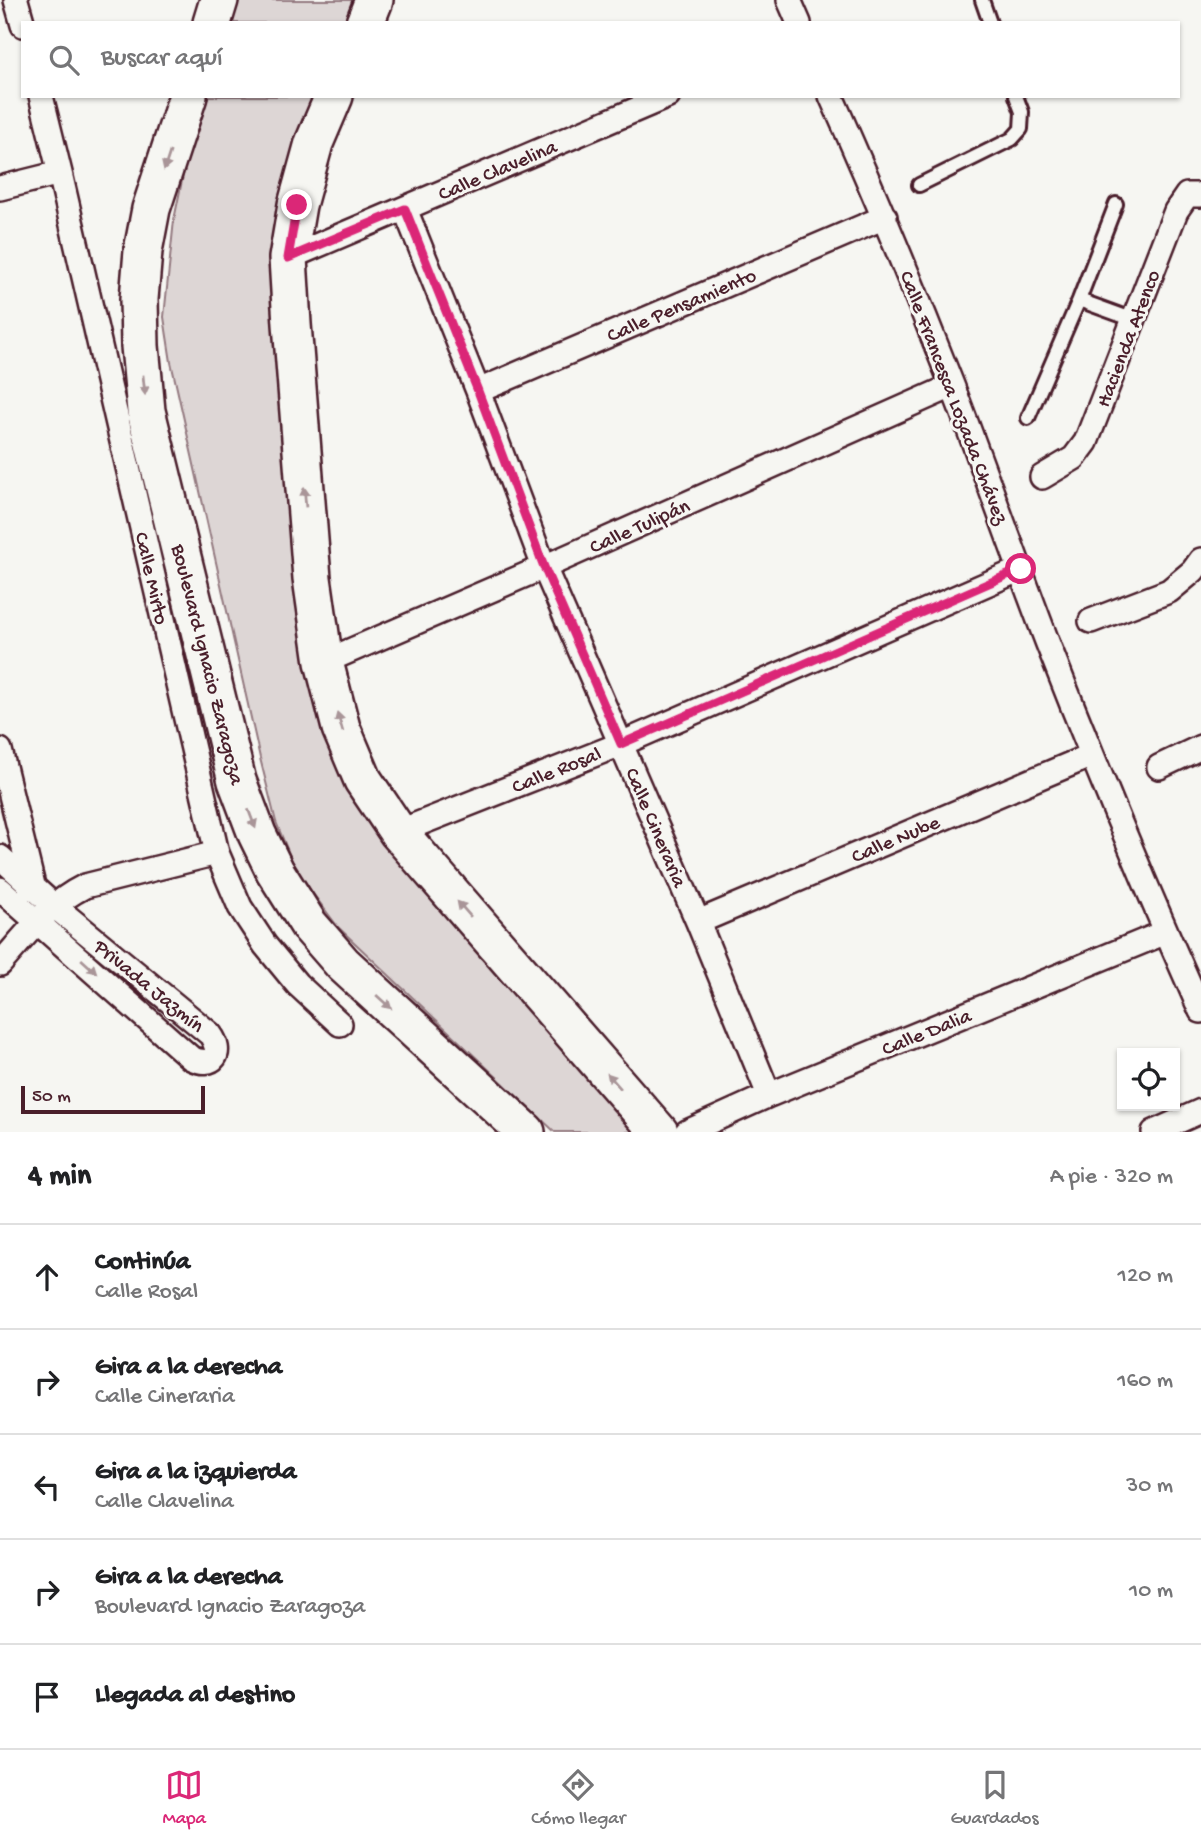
<!DOCTYPE html>
<html lang="es">
<head>
<meta charset="utf-8">
<style>
  body { margin:0; font-family:"Gochi Hand",sans-serif; background:#f6f6f6; color:#202124 }
  .controls { position:absolute; right:21px; bottom:21px; display:grid; overflow:hidden; border-radius:0px; box-shadow:0 2px 5px #0004 }
  .controls button { width:63px; height:63px; display:grid; place-items:center; padding:0; border:0; border-bottom:2px solid #e0e0e0; background:#fff; color:#202124; font:35px sans-serif }
  .scale { position:absolute; left:21px; bottom:18px; width:184px; box-sizing:border-box; padding-left:7px; border:4px solid #4a1f2b; border-top:0; font-size:19px; line-height:24px; white-space:nowrap; color:#4a1f2b; -webkit-text-stroke:5px #f6f6f2; paint-order:stroke }
  .stop { position:absolute; width:21px; height:21px; margin:-16px; border:5px solid #db2777; border-radius:50%; background:#fff }
  .stop.end { background:#db2777; border-color:#fff; box-shadow:0 2px 7px #0008 }
  .list { margin:0; padding:0; list-style:none }
  h2 { display:flex; justify-content:space-between; align-items:center; height:91px; margin:0; padding:0 28px; font-size:30px }
  h2 small { font-size:23px; font-weight:400; color:#757577 }
  .list li { display:grid; grid-template-columns:46px 1fr auto; gap:21px; align-items:center; box-sizing:border-box; height:105px; padding:0 28px; border-top:2px solid #e0e0e0 }
  .list b { display:block; font-size:26px; white-space:nowrap }
  .list p { margin:0; font-size:23px; white-space:nowrap; color:#757577 }
  .list em { font-size:23px; font-style:normal; color:#757577 }
  .icon { flex:none; width:38px; height:38px; fill:none; stroke:currentColor; stroke-width:2; stroke-linecap:round; stroke-linejoin:round }
  .map { position:relative; flex:none; width:1201px; height:1132px; overflow:hidden }
  .search { position:absolute; background:#fff; box-shadow:0 2px 5px #0004; left:21px; right:21px; top:21px; height:77px; display:flex; align-items:center; gap:18px; box-sizing:border-box; padding:0 24px; border-radius:0px; color:#757577; font-size:26px }
  .sheet { height:616px; background:#fff }
  nav { display:flex; justify-content:space-around; align-items:center; box-sizing:border-box; height:98px; border-top:2px solid #e0e0e0; background:#fff; font-size:19px; color:#757577 }
  nav a { display:grid; justify-items:center; gap:4px }
  nav .on { color:#db2777 }
  .map>svg:first-child { display:block }
  .green { fill:#ddd6d5; stroke:#947a80; stroke-width:2 }
  .lines { fill:none; stroke-linecap:round; stroke-linejoin:round }
  .lane-casing { stroke:#4a1f2b; stroke-width:18 }
  .street-casing { stroke:#4a1f2b; stroke-width:28 }
  .primary-casing { stroke:#4a1f2b; stroke-width:42 }
  .lane { stroke:#f6f6f2; stroke-width:12 }
  .street { stroke:#f6f6f2; stroke-width:23 }
  .primary { stroke:#f6f6f2; stroke-width:37 }
  .oneway { fill:#a99598 }
  .route { stroke:#db2777; stroke-width:9 }
  .labels { text-anchor:middle; stroke-width:6; stroke-linejoin:round; paint-order:stroke }
  .street-label { font-size:21px; fill:#4a1f2b; stroke:#f6f6f2 }
</style>
</head>
<body>
<div class="map">
<svg width="1201" height="1132" viewBox="0 0 1201 1132">
  <rect width="100%" height="100%" fill="#f6f6f2"/>
  <filter id="ink" filterUnits="userSpaceOnUse"><feTurbulence type="fractalNoise" baseFrequency=".0143" numOctaves="2"/><feDisplacementMap in="SourceGraphic" scale="14" xChannelSelector="R" yChannelSelector="G"/><feConvolveMatrix kernelMatrix="1 2 1 2 8 2 1 2 1" color-interpolation-filters="sRGB"/></filter>
  <g filter="url(#ink)">
    <path class="green" d="M234 0H367L357 23H227Z
      M205 96H327L283 245 332 737 670 1132H555L338 927 296 871 276 822 260 758 171 362 164 317 174 220 186 161Z"/>
    <g class="lines">
      <g class="lane-casing">
        <path id="lane" d="M982 0 990 23
          M919 185 1012 139 1021 129 1022 112 1016 96
          M1079 300 1134 320
          M1028 418 1079 300 1116 204"/>
      </g>
      <g class="street-casing">
        <path id="street" d="M16 0 23 25
          M789 0 799 23
          M41 96 60 173 217 853 240 907 265 945 297 984 340 1024
          M831 96C874 192 914 288 952 385 985 471 1015 558 1048 644 1096 767 1147 890 1201 1011
          M0 188 60 173
          M405 209 478 391 544 567 698 922 769 1095
          M288 258 668 96
          M478 391 885 217
          M1042 477 1074 458 1086 442 1176 211 1187 195H1201
          M1091 621 1169 591 1193 571 1201 560
          M324 662 544 567 952 386
          M0 750 33 885 30 888
          M1159 767 1201 747
          M398 832 621 744 1021 569
          M0 857 53 905 210 1034C224 1053 214 1069 191 1058L0 889
          M698 922 1092 755
          M0 964C28 933 47 905 85 886L217 853
          M687 1132 769 1095 1166 932
          M1154 1132 1201 1111"/>
      </g>
      <g class="primary-casing">
        <path id="primary" d="M212 23 219 0
          M365 23 374 0
          M188 96 151 209 143 251 139 299 140 346 146 411 237 781 257 834 275 871 309 925 343 964 526 1132
          M334 96 314 143 297 205 288 258 292 324 312 578 324 662 341 728 363 780 398 832 659 1132"/>
      </g>
      <use href="#lane" class="lane"/>
      <use href="#street" class="street"/>
      <use href="#primary" class="primary"/>
    </g>
    <defs><path id="oneway-solid" d="M-6-.8H1V-3.2L6.5 0L1 3.2V.8H-6Z" transform="scale(1.75)"/></defs>
    <g class="oneway">
      <use href="#oneway-solid" transform="translate(167 161) rotate(108)"/>
      <use href="#oneway-solid" transform="translate(144 385) rotate(84)"/>
      <use href="#oneway-solid" transform="translate(305 497) rotate(-95)"/>
      <use href="#oneway-solid" transform="translate(340 722) rotate(-106)"/>
      <use href="#oneway-solid" transform="translate(252 819) rotate(69)"/>
      <use href="#oneway-solid" transform="translate(464 909) rotate(-131)"/>
      <use href="#oneway-solid" transform="translate(89 966) rotate(42)"/>
      <use href="#oneway-solid" transform="translate(384 1002) rotate(42)"/>
      <use href="#oneway-solid" transform="translate(614 1081) rotate(-131)"/>
    </g>
  </g>
  <g class="lines" filter="url(#ink)">
    <path class="route" d="M297 205 288 258 405 209 478 391 544 567 621 744 1021 569"/>
  </g>
  <g class="labels">
    <g class="street-label">
      <text transform="translate(497 169) rotate(-23)" y="7">Calle Clavelina</text>
      <text transform="translate(681 304) rotate(-23)" y="7">Calle Pensamiento</text>
      <text transform="translate(1127 338) rotate(-69)" y="7">Hacienda Atenco</text>
      <text transform="translate(955 397) rotate(69)" y="7">Calle Francesca Lozada Chávez</text>
      <text transform="translate(639 525) rotate(-24)" y="7">Calle Tulipán</text>
      <text transform="translate(153 578) rotate(77)" y="7">Calle Mirto</text>
      <text transform="translate(209 664) rotate(76)" y="7">Boulevard Ignacio Zaragoza</text>
      <text transform="translate(556 769) rotate(-22)" y="7">Calle Rosal</text>
      <text transform="translate(657 827) rotate(67)" y="7">Calle Cineraria</text>
      <text transform="translate(895 838) rotate(-23)" y="7">Calle Nube</text>
      <text transform="translate(150 985) rotate(39)" y="7">Privada Jazmín</text>
      <text transform="translate(926 1031) rotate(-22)" y="7">Calle Dalia</text>
    </g>
  </g>
</svg>
<div class="controls">
<button><svg class="icon" aria-label="locate" viewBox="0 0 24 24"><circle cx="12" cy="12" r="6"/><path d="M12 2v4M12 18v4M2 12h4M18 12h4"/></svg></button>
</div>
<div class="scale">50 m</div>
<div class="stop" style="left:1021px;top:569px"></div>
<div class="stop end" style="left:297px;top:205px"></div>
<div class="search"><svg class="icon" aria-label="search" viewBox="0 0 24 24"><circle cx="10" cy="10" r="6"/><path d="M15 15l6 6"/></svg>Buscar aquí</div>
</div>
<section class="sheet">
<h2>4 min<small>A pie · 320 m</small></h2>
<ul class="list">
<li><svg class="icon" aria-label="ahead" viewBox="0 0 24 24"><path d="M12 20V5M6 11l6-6 6 6"/></svg><div><b>Continúa</b><p>Calle Rosal</p></div><em>120 m</em></li>
<li><svg class="icon" aria-label="right" viewBox="0 0 24 24"><path d="M7 20v-9h11M14 6l5 5-5 5"/></svg><div><b>Gira a la derecha</b><p>Calle Cineraria</p></div><em>160 m</em></li>
<li><svg class="icon" aria-label="left" viewBox="0 0 24 24"><path d="M17 20v-9H6M10 6l-5 5 5 5"/></svg><div><b>Gira a la izquierda</b><p>Calle Clavelina</p></div><em>30 m</em></li>
<li><svg class="icon" aria-label="right" viewBox="0 0 24 24"><path d="M7 20v-9h11M14 6l5 5-5 5"/></svg><div><b>Gira a la derecha</b><p>Boulevard Ignacio Zaragoza</p></div><em>10 m</em></li>
<li><svg class="icon" aria-label="arrive" viewBox="0 0 24 24"><path d="M6 21V4h12l-3 4 3 4H6"/></svg><div><b>Llegada al destino</b></div></li>
</ul>
</section>
<nav>
<a class="on"><svg class="icon" aria-label="map" viewBox="0 0 24 24"><path d="M3 6l6-2 6 2 6-2v14l-6 2-6-2-6 2zM9 4v14M15 6v14"/></svg>Mapa</a>
<a><svg class="icon" aria-label="directions" viewBox="0 0 24 24"><path d="M12 3l9 9-9 9-9-9zM9 14v-3h6M13 9l2 2-2 2"/></svg>Cómo llegar</a>
<a><svg class="icon" aria-label="saved" viewBox="0 0 24 24"><path d="M7 4h10v16l-5-4-5 4z"/></svg>Guardados</a>
</nav>
</body>
</html>
